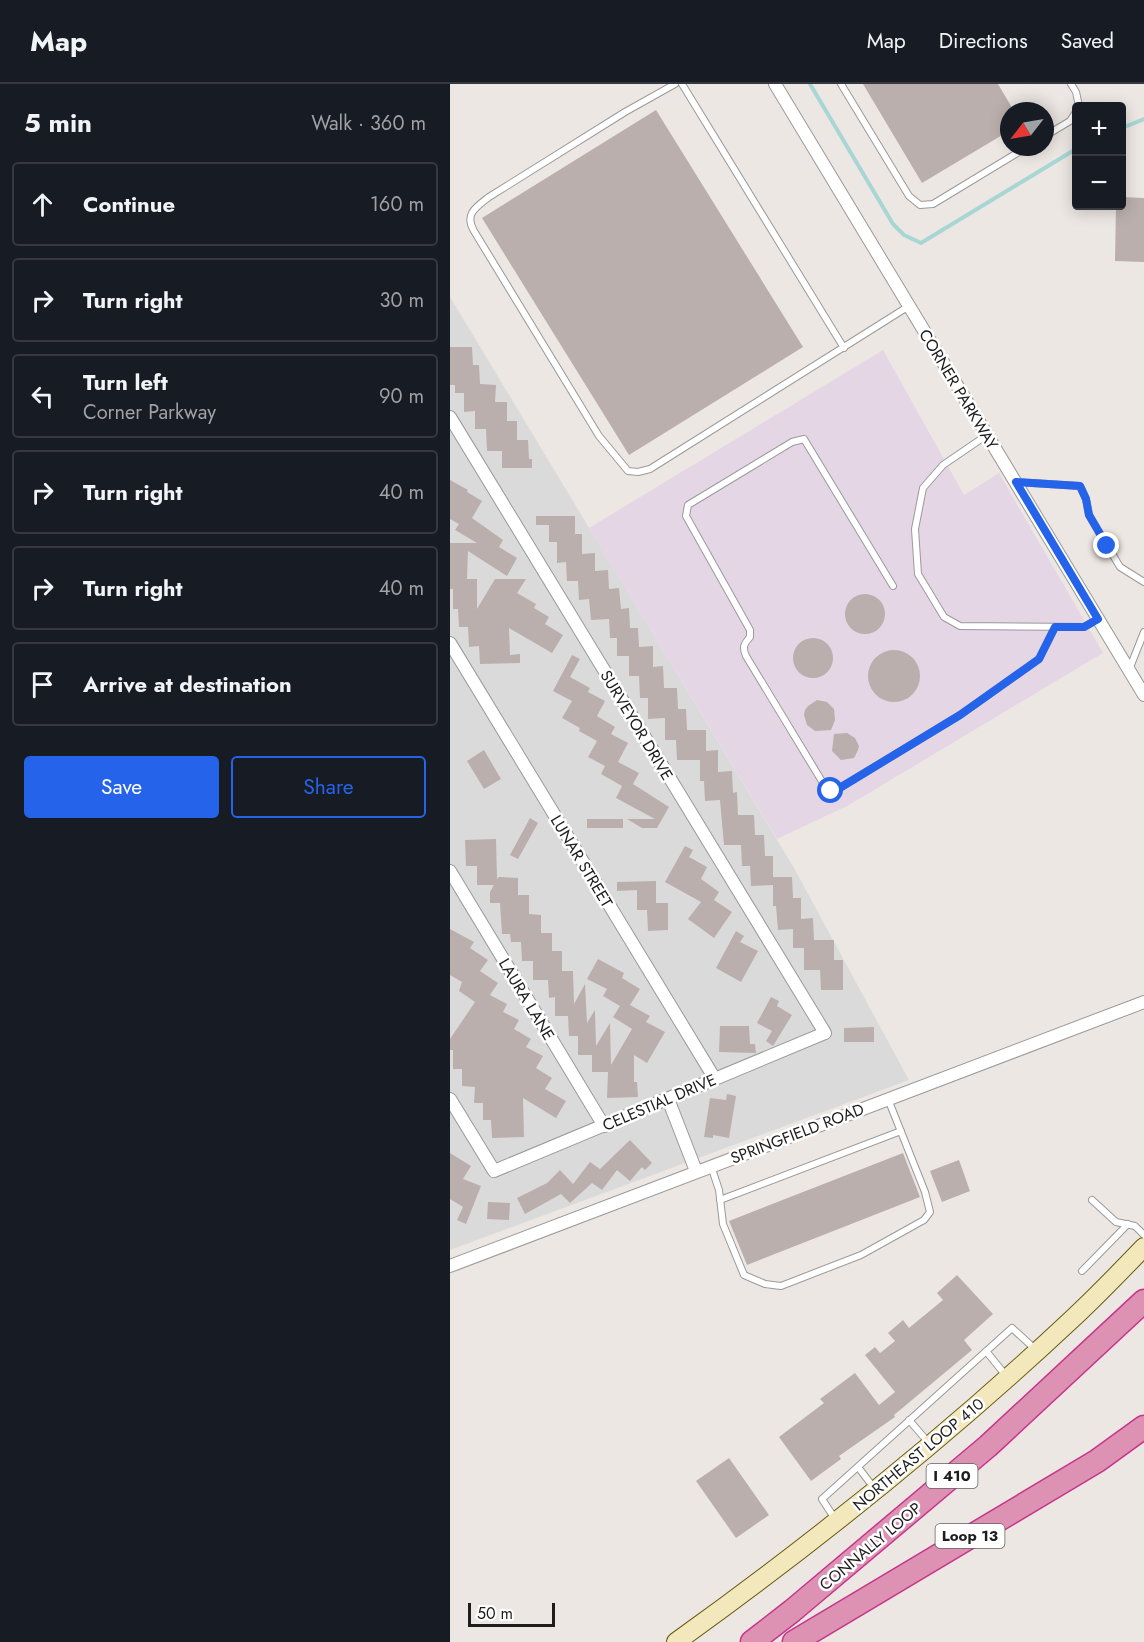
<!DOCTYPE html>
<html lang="en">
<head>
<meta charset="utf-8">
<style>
  body { margin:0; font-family:Jost,sans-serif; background:#242831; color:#f1f3f6 }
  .controls { position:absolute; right:18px; top:18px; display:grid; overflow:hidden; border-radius:6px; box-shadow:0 3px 15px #0003 }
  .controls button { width:54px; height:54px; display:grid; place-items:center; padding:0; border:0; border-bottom:2px solid #363941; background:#171b24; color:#f1f3f6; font:30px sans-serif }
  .compass { position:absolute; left:550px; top:18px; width:54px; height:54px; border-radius:50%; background:#171b24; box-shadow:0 3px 15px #0003; rotate:239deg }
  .scale { position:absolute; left:18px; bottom:15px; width:87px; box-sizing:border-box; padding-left:6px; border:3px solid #1d1d1d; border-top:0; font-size:16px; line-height:21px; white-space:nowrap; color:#1d1d1d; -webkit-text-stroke:4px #fff; paint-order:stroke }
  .stop { position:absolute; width:18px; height:18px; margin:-14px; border:4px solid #2563eb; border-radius:50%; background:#fff }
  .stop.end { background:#2563eb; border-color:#fff; box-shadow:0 2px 6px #0008 }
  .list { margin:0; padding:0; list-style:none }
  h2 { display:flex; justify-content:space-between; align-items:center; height:78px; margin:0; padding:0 24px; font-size:26px }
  h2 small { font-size:20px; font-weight:400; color:#9ea1a6 }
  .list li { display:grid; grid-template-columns:39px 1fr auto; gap:18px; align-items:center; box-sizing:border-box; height:84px; margin:0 12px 12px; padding:0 12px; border:2px solid #363941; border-radius:6px }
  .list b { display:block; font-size:22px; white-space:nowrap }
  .list p { margin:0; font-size:20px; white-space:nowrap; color:#9ea1a6 }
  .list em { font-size:20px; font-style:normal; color:#9ea1a6 }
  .actions { display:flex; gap:12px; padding:18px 24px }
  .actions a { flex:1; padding:14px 0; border:2px solid #2563eb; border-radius:6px; text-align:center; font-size:21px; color:#2563eb }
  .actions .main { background:#2563eb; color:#fff }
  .icon { flex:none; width:33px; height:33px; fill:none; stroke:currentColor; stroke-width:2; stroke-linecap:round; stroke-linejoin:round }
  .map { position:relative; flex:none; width:694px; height:1558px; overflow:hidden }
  header { display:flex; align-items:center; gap:36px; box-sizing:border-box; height:84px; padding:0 30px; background:#171b24; border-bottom:2px solid #363941 }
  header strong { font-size:28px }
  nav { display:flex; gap:33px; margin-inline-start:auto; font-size:21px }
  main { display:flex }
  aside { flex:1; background:#171b24 }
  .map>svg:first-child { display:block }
  .residential { fill:#dbdada }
  .industrial { fill:#e4d6e5 }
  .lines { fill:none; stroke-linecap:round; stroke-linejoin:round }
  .stream { stroke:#a8d6d5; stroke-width:4 }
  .building { fill:#baafad }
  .lane-casing { stroke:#9a9a9a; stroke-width:8 }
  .street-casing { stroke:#9a9a9a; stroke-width:14 }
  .secondary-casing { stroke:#685b0f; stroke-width:20 }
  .highway-casing { stroke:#c6358b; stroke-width:25 }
  .lane { stroke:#fff; stroke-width:6 }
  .street { stroke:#fff; stroke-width:12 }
  .secondary { stroke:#f3e8bc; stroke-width:18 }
  .highway { stroke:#dd92b3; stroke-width:22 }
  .route { stroke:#2563eb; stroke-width:8 }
  .labels { text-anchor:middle; stroke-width:5; stroke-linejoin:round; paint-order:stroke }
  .shield { fill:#fff; stroke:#616161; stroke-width:1.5 }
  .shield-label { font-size:15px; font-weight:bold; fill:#1d1d1d }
  .street-label { font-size:16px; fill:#1d1d1d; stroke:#fff }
</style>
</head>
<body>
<header>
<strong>Map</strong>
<nav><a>Map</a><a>Directions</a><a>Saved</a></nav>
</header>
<main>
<aside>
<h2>5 min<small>Walk · 360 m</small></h2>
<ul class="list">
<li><svg class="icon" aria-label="ahead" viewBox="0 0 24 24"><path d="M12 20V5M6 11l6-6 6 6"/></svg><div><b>Continue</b></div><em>160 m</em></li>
<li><svg class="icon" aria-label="right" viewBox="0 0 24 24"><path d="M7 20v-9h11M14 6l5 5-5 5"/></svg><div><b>Turn right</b></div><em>30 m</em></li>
<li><svg class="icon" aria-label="left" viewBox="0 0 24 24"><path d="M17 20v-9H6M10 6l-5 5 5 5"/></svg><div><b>Turn left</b><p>Corner Parkway</p></div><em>90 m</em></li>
<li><svg class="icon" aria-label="right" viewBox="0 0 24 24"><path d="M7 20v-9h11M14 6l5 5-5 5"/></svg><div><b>Turn right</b></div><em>40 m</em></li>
<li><svg class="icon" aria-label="right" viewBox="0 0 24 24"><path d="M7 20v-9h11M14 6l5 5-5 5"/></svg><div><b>Turn right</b></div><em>40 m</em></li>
<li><svg class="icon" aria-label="arrive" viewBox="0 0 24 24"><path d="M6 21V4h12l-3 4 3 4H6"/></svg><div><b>Arrive at destination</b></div></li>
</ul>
<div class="actions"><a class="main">Save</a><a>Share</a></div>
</aside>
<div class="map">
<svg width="694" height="1558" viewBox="0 0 694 1558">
  <rect width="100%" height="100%" fill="#ede7e3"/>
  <path class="residential" d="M0 213 344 784 459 996 0 1166Z"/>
  <path class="industrial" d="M433 266 514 411 549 389 653 569 399 721 327 755 139 444Z"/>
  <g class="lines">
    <path class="stream" d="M360 0 443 140 454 151 471 159 626 65
      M672 44 694 35"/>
  </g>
  <path class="building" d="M413 0H548L564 27H559V47L472 99Z
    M206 26 353 263 179 371 32 134Z
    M672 113 694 114V178L665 177 666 122H672Z
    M0 263H22L23 281H29L30 300 46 301 45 318H57V337H67V356H78L79 375H82V384H52V367H37L36 345H25V327L14 328V309H5V301H0Z
    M0 396 18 406 17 408 32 417 22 434 53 456 49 463 67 474 57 492 18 467 17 495H27V525L45 495H76L67 509 86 520 84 524 99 533 95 540 113 551 102 569 59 544 60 571 70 570V579L30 580 29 562 19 563 18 543H9L8 525H3V505H0V459H27L5 446 9 440 0 435Z
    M86 432H125V450H132V470L145 469V487L158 486 159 505 169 504 171 525 179 524 180 544H188L189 563 203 562V583L213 582 214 604H227L228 625H236L237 646H256V667L268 666V688L282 687 283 709 287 708 288 731H304L305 751H314L315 772H323V793H342L343 814H351V835L363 834 364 856H384V876H393V906H371L370 886H354V864H343V845L328 846 326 822H323V801L301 802 300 782H292L291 761H274L270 716 255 717 254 697H250V676H227L226 656H215V634L198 635V614H190L189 592H179V572H167V554H160L159 535 141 536 139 515 129 516 128 497H117L116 478 107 479V458H99V441H86Z
    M395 530a20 20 0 1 1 40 0a20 20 0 1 1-40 0Z
    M343 574a20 20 0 1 1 40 0a20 20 0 1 1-40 0Z
    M418 592a26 26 0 1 1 52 0a26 26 0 1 1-52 0Z
    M122 571 130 575 120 593 140 604 138 608 155 617 147 632 165 643 161 650 178 659 168 678 189 689 183 700 219 723 207 744H192L177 735H205L166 714 172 702 151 690 155 682 138 673 147 657 129 647 130 644 112 634 122 617 103 607Z
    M367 616 377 618 384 625 385 636 381 646 365 647 357 641 354 631 355 626 358 622Z
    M397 649 405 654 409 662 408 666 404 674 391 676 382 667 384 650Z
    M34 666 51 695 34 705 17 677Z
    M80 734 88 739 68 775 60 771Z
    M137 735H173V744H137Z
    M46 755 47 795 49 793 68 794V811H79V830L91 831V849H102V867H112V887H123L124 920 135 900 137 939 145 926 146 962 160 939 161 981 182 945 163 933 170 922 153 912 157 905 137 895 148 875 174 889 172 894 190 905 180 921 200 932 196 938 215 948 197 979 184 971V998H187L188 1013 157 1014 158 988H142V971H128V952H119L118 932H105V913L99 914 98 896H83V877H72L71 858H61L60 850H52L50 819H40V808L44 801H27V782H16L15 756Z
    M235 762 243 766 239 773 257 783 251 795 269 808 264 816 282 828 264 854 238 835 251 818 215 798Z
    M206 797V819H218V846L198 847 197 826H187V806L167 807V798Z
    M0 845 24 858 20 864 38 876 30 887 48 899 40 911 57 920 53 928 69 936 64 945 81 955 76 963 93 972 86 984 102 994 95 1005 116 1017 106 1034 73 1014 74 1053 42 1054 41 1036H33V1019H24L25 1003 12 1002V985H3V966H0V955L25 918 9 907 12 898 0 891Z
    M286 847 294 852 290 858 308 867 291 898 266 884Z
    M321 913 329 917 327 922 342 931 323 962 316 957 322 947 307 939Z
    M270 942H299L300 960H305L306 969 269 968Z
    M424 943V958H394V944Z
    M277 1010 286 1012 279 1054 263 1051V1054L254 1053 260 1014 276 1016Z
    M180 1056 202 1079 195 1086 192 1083 180 1097 167 1086 152 1106 142 1099 120 1119 111 1110 75 1130 67 1114 97 1099 110 1086 123 1100 140 1078 150 1085Z
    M0 1069 21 1082 13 1095 31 1102 16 1140 7 1136 13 1123 0 1115Z
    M453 1069 470 1113 297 1181 279 1137Z
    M509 1076 520 1107 492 1118 480 1087Z
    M38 1118 60 1119 59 1136 37 1135Z
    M507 1191 543 1230 514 1256 522 1266 444 1331 445 1333 389 1372 391 1375 361 1397 329 1353 374 1319 370 1315 405 1289 429 1321 445 1308 415 1271 425 1263 430 1269 445 1257 438 1249 453 1236 459 1244 493 1216 487 1209Z
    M279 1374 319 1431 286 1454 246 1397Z"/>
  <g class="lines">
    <g class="lane-casing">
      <path id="lane" d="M225 0 175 28 39 113C26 123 14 130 24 147L149 352 178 387 188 388 200 385 459 222
        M232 0 394 264
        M391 0 459 112 470 121 483 120 577 63
        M621 0 626 8 629 22
        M595 52 620 37 626 28
        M537 351 493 381 473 404 465 445 468 490 494 533 510 542 634 543 648 535
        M566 398 630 402 636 415 639 431 670 483 694 498
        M443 502 354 355 342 358 238 421 236 432 300 546V553C294 560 292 563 296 572L376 704 381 707 388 705 510 631 589 575 605 543
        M679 586 694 548
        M261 1082 269 1106 273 1140 294 1191 315 1200 331 1202 411 1171 474 1136 480 1128 475 1108 438 1015
        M270 1116 451 1047
        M642 1116 666 1138 685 1142 694 1151
        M632 1187 678 1140
        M536 1267 557 1293
        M459 1336 478 1358
        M408 1383 424 1404
        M385 1435 372 1415 562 1244 585 1265"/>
    </g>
    <g class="street-casing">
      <path id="street" d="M325 0 694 611
        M0 333 375 949 44 1087 0 1015
        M0 559 265 995
        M0 787 154 1042
        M218 1015 246 1087
        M0 1182 694 918"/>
    </g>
    <g class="secondary-casing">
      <path id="secondary" d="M226 1558C364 1459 496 1353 620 1237 646 1213 670 1188 694 1163"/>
    </g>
    <g class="highway-casing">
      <path id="highway" d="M302 1558 342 1527 538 1362 694 1217
        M344 1558 647 1377 694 1343"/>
    </g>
    <use href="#lane" class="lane"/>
    <use href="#street" class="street"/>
    <use href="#secondary" class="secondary"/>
    <use href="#highway" class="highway"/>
  </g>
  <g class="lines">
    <path class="route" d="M381 707 388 705 510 631 589 575 605 543H634L648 535 566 398 630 402 636 415 639 431 657 462"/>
  </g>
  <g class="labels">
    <g class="shield">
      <rect x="476.5" y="1380" width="51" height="24" rx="4.5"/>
      <rect x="485.5" y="1440" width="69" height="24" rx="4.5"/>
    </g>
    <g class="shield-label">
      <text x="502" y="1397">I 410</text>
      <text x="520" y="1457">Loop 13</text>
    </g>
    <g class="street-label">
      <text transform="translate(509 305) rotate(59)" y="6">CORNER PARKWAY</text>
      <text transform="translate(187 641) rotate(59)" y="6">SURVEYOR DRIVE</text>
      <text transform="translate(132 777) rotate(59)" y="6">LUNAR STREET</text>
      <text transform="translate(77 915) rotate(59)" y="6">LAURA LANE</text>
      <text transform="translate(209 1018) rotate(-23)" y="6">CELESTIAL DRIVE</text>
      <text transform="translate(347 1049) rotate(-21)" y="6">SPRINGFIELD ROAD</text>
      <text transform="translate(468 1370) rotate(-40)" y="6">NORTHEAST LOOP 410</text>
      <text transform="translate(420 1462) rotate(-40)" y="6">CONNALLY LOOP</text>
    </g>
  </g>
</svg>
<div class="controls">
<button>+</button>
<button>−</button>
</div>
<svg class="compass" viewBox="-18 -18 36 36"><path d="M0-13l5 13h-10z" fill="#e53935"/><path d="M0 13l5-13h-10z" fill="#9ea1a6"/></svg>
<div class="scale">50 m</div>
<div class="stop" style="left:381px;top:707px"></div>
<div class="stop end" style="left:657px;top:462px"></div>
</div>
</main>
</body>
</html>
